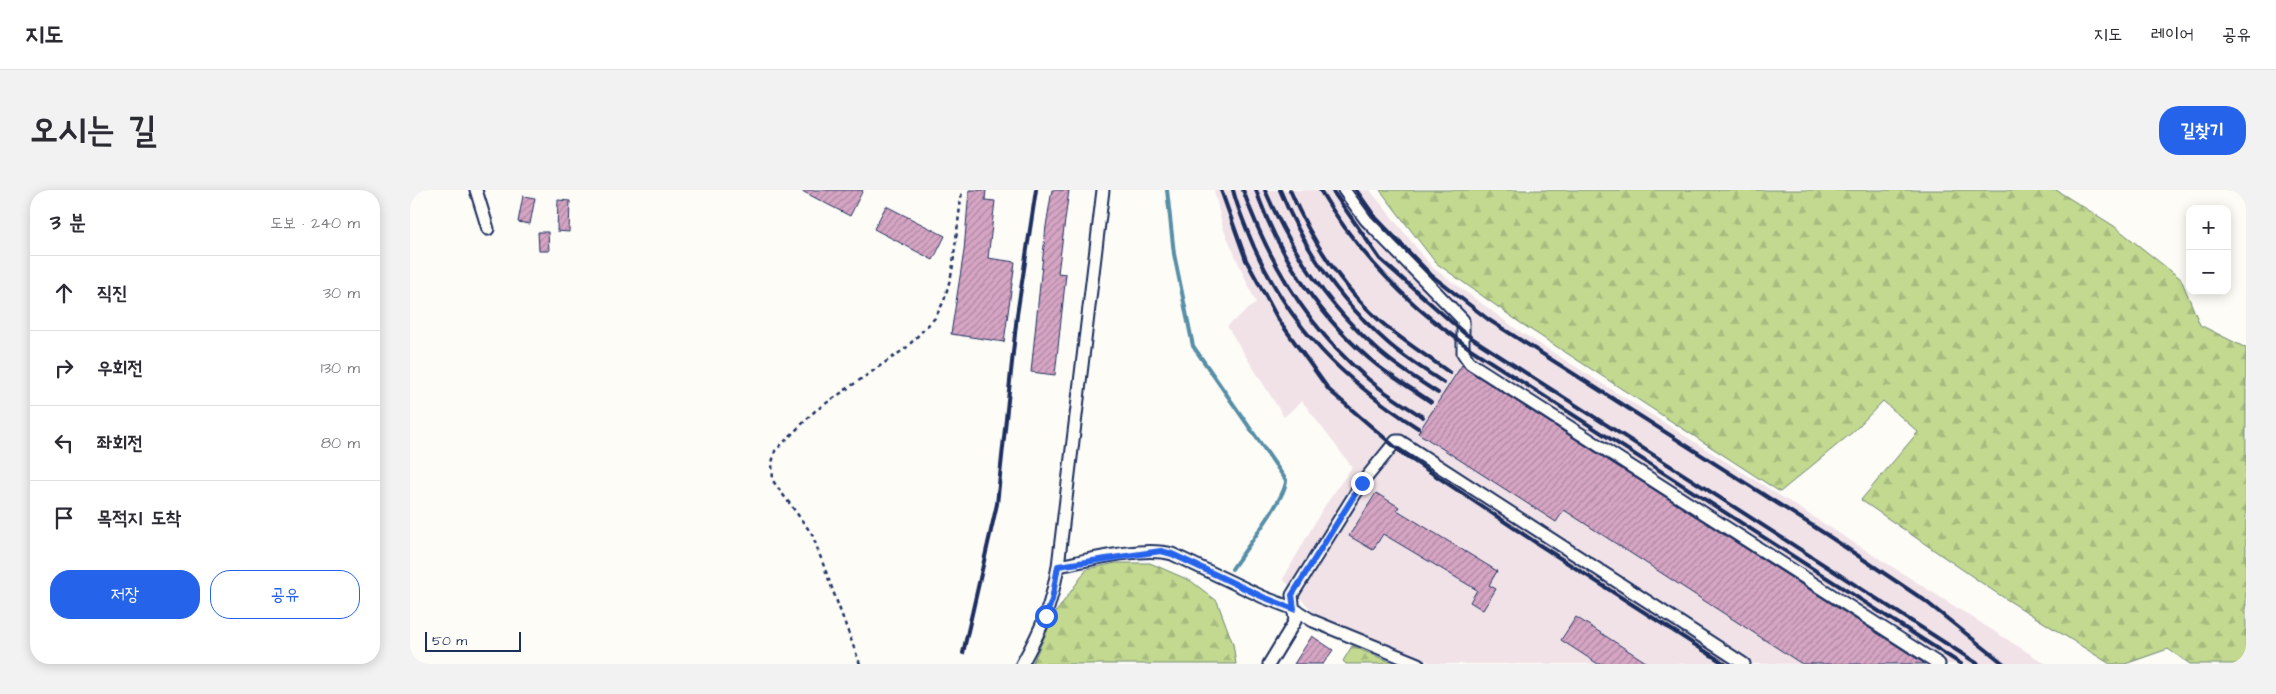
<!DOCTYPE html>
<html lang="ko">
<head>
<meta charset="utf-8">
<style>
  body { margin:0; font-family:"Architects Daughter","Poor Story",sans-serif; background:#f2f2f3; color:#2b2b33 }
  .controls { position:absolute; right:15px; top:15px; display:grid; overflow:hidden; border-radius:10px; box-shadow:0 2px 12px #0003 }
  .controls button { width:45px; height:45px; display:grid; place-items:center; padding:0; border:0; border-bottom:1px solid #e1e1e2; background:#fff; color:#2b2b33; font:25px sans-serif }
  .scale { position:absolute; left:15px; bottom:12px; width:96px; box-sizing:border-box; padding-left:5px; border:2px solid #1b2f5e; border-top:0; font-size:14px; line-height:18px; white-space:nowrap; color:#1b2f5e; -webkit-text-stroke:4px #fdfcf7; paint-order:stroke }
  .stop { position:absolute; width:15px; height:15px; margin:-11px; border:4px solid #2563eb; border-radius:50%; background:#fff }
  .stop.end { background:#2563eb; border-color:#fff; box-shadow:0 1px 5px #0008 }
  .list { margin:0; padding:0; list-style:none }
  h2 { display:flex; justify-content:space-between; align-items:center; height:65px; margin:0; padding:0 20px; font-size:21px }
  h2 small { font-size:16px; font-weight:400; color:#7c7c81 }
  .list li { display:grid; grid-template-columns:32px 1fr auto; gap:15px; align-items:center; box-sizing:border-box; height:75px; padding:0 20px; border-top:1px solid #e1e1e2 }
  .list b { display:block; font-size:19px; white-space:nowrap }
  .list em { font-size:16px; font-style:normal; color:#7c7c81 }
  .actions { display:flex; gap:10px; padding:15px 20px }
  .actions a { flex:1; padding:11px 0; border:1px solid #2563eb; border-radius:20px; text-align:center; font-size:18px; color:#2563eb }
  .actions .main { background:#2563eb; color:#fff }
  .icon { flex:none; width:28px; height:28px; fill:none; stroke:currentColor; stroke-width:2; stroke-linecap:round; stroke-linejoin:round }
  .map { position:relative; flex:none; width:1836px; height:474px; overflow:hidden; border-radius:20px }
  header { display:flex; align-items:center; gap:30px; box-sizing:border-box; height:70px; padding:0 25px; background:#fff; border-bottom:1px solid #e1e1e2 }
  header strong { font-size:24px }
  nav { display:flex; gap:28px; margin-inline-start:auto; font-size:18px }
  .intro { display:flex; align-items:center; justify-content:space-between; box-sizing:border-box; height:120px; padding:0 30px }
  h1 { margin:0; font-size:35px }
  .button { padding:12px 22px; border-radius:20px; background:#2563eb; color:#fff; font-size:18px; font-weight:700 }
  main { display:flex; gap:30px; padding:0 30px }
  aside { flex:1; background:#fff; border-radius:20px; box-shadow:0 2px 12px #0003 }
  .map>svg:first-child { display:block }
  .built { fill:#f1e2e8 }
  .forest { fill:url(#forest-firs); stroke:#6e8476 }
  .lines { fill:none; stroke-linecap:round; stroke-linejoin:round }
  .stream { stroke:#568ea6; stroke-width:4 }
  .building { fill:url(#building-hatch); stroke:#1b2f5e }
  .minor-casing { stroke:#1b2f5e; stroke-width:15 }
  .path { stroke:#1b2f5e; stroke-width:2.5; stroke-dasharray:4 4; stroke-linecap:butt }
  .minor { stroke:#fdfcf7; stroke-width:11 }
  .rail { stroke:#1b2f5e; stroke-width:4 }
  .route { stroke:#2563eb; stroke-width:6 }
</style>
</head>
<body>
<header>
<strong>지도</strong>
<nav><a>지도</a><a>레이어</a><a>공유</a></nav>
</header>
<div class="intro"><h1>오시는 길</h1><a class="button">길찾기</a></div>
<main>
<aside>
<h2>3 분<small>도보 · 240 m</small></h2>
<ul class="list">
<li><svg class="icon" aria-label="ahead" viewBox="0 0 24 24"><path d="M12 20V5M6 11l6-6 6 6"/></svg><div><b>직진</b></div><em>30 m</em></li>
<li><svg class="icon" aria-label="right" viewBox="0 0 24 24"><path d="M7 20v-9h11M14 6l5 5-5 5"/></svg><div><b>우회전</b></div><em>130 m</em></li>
<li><svg class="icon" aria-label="left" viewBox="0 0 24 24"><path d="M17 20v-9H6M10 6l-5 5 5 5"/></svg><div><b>좌회전</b></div><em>80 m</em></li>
<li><svg class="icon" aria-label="arrive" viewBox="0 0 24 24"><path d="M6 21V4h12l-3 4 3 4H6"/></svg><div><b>목적지 도착</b></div></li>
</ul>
<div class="actions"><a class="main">저장</a><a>공유</a></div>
</aside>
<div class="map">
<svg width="1836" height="474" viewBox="0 0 1836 474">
  <defs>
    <pattern id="forest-firs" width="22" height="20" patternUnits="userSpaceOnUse" patternTransform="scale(1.25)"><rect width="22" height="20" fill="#c2d98f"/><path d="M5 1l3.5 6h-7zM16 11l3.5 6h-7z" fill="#a6bb7e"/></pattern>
    <pattern id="building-hatch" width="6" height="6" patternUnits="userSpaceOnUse" patternTransform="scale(1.25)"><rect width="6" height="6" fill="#d6a5c4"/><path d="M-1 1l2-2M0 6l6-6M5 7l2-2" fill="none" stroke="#ad87a2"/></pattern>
  </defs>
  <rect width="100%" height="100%" fill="#fdfcf7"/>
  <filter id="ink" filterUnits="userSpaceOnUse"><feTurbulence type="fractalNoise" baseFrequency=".02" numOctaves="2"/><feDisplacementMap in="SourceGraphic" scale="10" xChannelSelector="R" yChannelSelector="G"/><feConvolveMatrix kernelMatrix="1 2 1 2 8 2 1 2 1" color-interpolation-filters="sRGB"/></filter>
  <g filter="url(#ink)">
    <path class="built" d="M804 0H960L1022 77 1109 141 1636 474H1023L905 424 873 389 912 320 942 277 892 211 874 227 817 136 846 113 813 38Z"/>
    <path class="forest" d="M970 0H1646L1704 36 1771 89 1790 135 1836 158V474H1780L1758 459 1715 474H1700L1585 402 1451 310 1508 242 1473 211 1444 241 1370 302 1112 134 1026 73Z
      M706 373H740L781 391 807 411 823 454 826 474H622L646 422 677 379Z
      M942 456 985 474H936L933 471Z"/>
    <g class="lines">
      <path class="stream" d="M757 0 764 64 783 156 876 290C877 307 833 362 822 379"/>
    </g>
    <path class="building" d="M390 0H453L440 26Z
      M559 0H576L575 10 585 11 578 68 605 72 594 152 541 144 554 61Z
      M642 0H659L648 83 656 84 645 185 621 182 636 36Z
      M113 6 125 8 120 34 108 32Z
      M148 10 160 11 159 42 147 41Z
      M476 16 535 46 523 70 464 39Z
      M128 42H138L139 61H129Z
      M1052 175 1056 179 1515 474H1392L1154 320 1146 332 1008 243Z
      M966 303 989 317 987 320 1087 381 1079 395 1086 399 1073 420 1060 412 1067 400 973 344 963 360 939 346Z
      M1166 427 1239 474H1188L1151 450Z
      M902 446 923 460 913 474H884Z"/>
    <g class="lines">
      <g class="minor-casing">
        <path id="minor" d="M66 0 78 39
          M934 0 956 30 1053 130V163L1060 173 1529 474
          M648 376C679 370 732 356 762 364L853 407 884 419 903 431 1008 474
          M612 474C632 438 641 417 648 376L693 0
          M859 474 885 431 882 405 952 293 986 251H990L1334 474"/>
      </g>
      <path class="path" d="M450 474 402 344 363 291 362 273 365 261 405 221 496 158 525 128 534 111 542 82 552 0"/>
      <use href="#minor" class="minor"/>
      <path class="rail" d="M811 0 836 70 868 129 919 200 992 263 1128 354 1315 474
        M823 0C828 20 836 38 844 57 882 140 932 189 1008 238
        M833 0C859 73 897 137 957 188 974 203 994 215 1013 227
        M846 0C869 67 912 131 968 176 985 189 1004 200 1021 212
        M855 0C881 61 919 117 969 161 987 177 1008 190 1028 203
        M870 0C894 59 930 111 978 153 995 168 1015 180 1034 193
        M880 0C901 50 931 96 971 132 993 151 1017 166 1040 183
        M910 0C935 42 968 82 1005 115 1022 131 1041 144 1059 158L1551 474
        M922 0 970 69 1054 143 1568 474
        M946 0 965 27 1021 85 1079 130 1414 343 1514 410 1594 474
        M553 463 587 314 607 125 626 0"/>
    </g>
  </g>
  <g class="lines" filter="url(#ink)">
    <path class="route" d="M636 426 642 410 648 376 751 361 762 364 853 407 884 419 882 405 952 293"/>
  </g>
</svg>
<div class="controls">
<button>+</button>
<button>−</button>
</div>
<div class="scale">50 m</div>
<div class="stop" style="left:636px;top:426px"></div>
<div class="stop end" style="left:952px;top:293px"></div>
</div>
</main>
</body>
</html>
